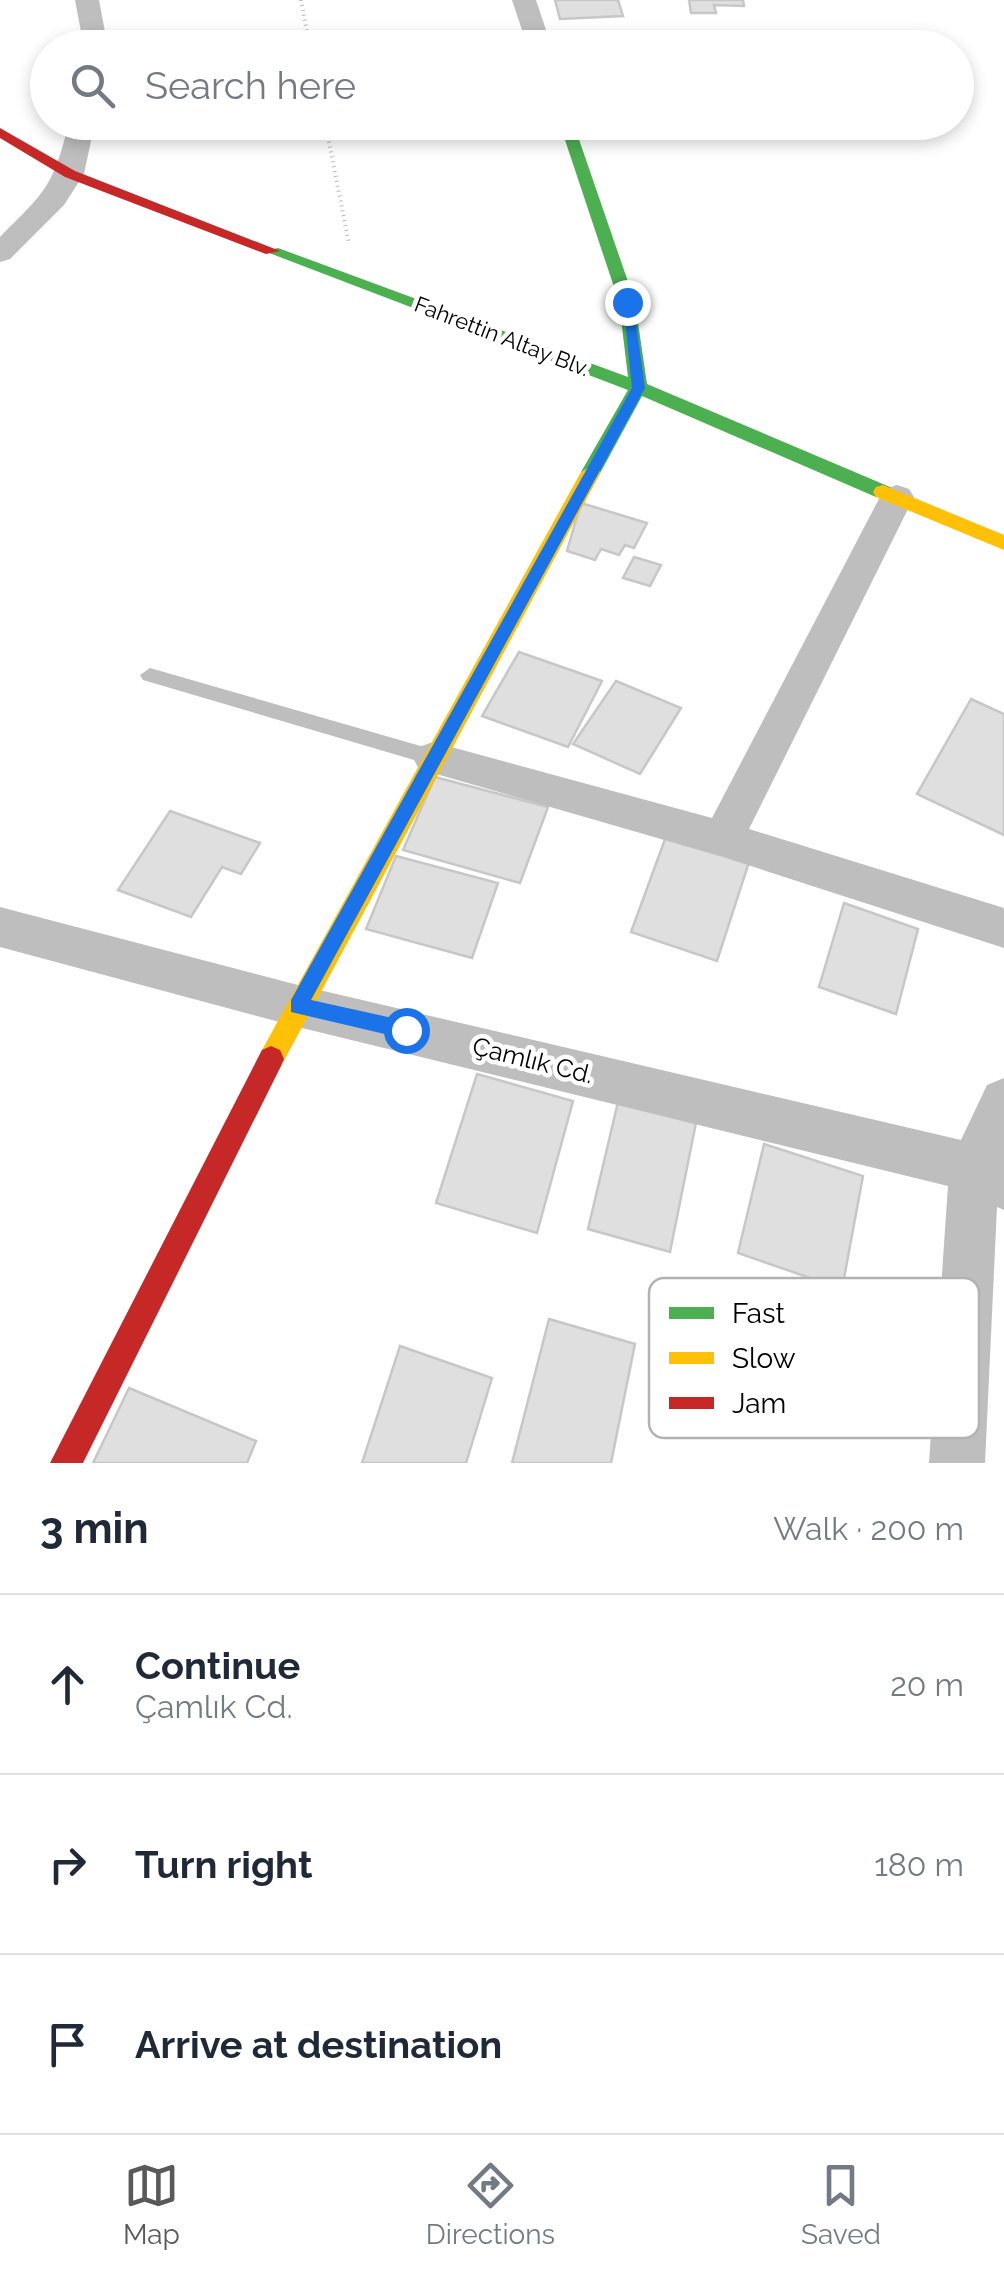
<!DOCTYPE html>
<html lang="en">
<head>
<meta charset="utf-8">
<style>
  body { margin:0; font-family:Raleway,sans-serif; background:#f6f6f7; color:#1f2937 }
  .stop { position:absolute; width:30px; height:30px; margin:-22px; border:8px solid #1a73e8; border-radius:50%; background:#fff }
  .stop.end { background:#1a73e8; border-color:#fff; box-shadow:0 2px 10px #0008 }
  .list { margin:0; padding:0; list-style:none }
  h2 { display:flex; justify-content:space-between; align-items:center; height:130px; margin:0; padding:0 40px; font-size:42px }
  h2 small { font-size:32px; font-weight:400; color:#747a83 }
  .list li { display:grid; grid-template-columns:65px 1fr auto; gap:30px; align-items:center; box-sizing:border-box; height:180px; padding:0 40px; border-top:2px solid #e0e1e3 }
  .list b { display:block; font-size:38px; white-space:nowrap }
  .list p { margin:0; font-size:32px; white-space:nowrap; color:#747a83 }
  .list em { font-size:32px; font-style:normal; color:#747a83 }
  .icon { flex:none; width:55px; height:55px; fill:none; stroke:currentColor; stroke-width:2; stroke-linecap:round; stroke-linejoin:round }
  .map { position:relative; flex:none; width:1004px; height:1463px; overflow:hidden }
  .search { position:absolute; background:#fff; box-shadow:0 5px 15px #0003; left:30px; right:30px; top:30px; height:110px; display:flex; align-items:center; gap:25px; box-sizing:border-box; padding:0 35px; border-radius:55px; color:#747a83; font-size:38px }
  .sheet { height:670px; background:#fff }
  nav { display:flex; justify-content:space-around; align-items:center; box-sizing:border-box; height:140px; border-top:2px solid #e0e1e3; background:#fff; font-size:28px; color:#747a83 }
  nav a { display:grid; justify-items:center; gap:5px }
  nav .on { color:#595959 }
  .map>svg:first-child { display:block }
  .building { fill:#dfdfdf; stroke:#c7c7c7; stroke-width:2.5 }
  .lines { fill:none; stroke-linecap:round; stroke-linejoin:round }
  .path { stroke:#b9b9b9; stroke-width:4; stroke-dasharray:1 4; stroke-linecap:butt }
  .lane { fill:#bebebe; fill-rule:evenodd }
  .street { fill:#bebebe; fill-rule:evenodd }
  .fast { fill:#4caf50; fill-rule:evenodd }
  .slow { fill:#ffc107; fill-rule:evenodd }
  .jam { fill:#c62828; fill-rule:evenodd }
  .route { fill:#1a73e8 }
  .labels { text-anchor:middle; stroke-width:9; stroke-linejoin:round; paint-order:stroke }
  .far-street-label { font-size:22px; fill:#000; stroke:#fff }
  .street-label { font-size:25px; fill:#000; stroke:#fff }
  .key { fill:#fff; stroke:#b2b2b2; stroke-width:2.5 }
  .key-label { font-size:28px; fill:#000 }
</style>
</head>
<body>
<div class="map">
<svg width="1004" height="1463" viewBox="0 0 1004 1463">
  <rect width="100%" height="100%" fill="#fff"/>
  <path class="building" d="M555 0H618L623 16 560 19Z
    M689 0H743L744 6 714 5 716 13H691Z
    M355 122H406L407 131 357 134Z
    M442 124 445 135 424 136 422 125Z
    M581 503 647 523 634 548 625 545 619 555 601 549 595 560 567 551Z
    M634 557 661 565 650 586 623 578Z
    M519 652 602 681 568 747 482 716Z
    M616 681 681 708 640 774 573 744Z
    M971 699 1004 714V835L917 794Z
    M435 777 548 807 520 883 403 850Z
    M170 811 260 843 241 874 222 867 191 917 118 890Z
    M668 831 751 856 717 961 631 932Z
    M396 856 498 883 472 958 366 929Z
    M844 903 918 929 896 1014 819 987Z
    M477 1074 573 1101 537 1233 436 1203Z
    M618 1102 696 1123 670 1252 588 1229Z
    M764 1144 863 1176 842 1289 738 1253Z
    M549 1319 635 1344 611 1463H512Z
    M400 1346 492 1378 466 1463H362Z
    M129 1388 256 1441 247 1463H93Z"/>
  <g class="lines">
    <path class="path" d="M301 0 310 48
      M325 122 349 244"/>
    <path class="lane" d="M150 668 431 749 438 751 441 757 438 763 431 765 143 680 140 675Z"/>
    <path class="street" d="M75 0H99L108 48H84Z
      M512 0H536L552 48H528Z
      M69 122H95L84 174 64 205 10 259 0 262V237C46 191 53 187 69 122Z
      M897 485 909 489 914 497 749 829 1004 908V948L723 857 419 769 413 758 419 747 433 742 712 818 880 497 885 489Z
      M0 907 298 985 961 1140 987 1085 1004 1078V1210L997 1207 985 1463H929L948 1186 298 1027 0 947Z"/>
    <path class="fast" d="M559 122H573L635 302 647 384 890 487 893 492 890 497H876L642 396 598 477H584L581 472 628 390 264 251 278 248 628 377 619 302Z"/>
    <path class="slow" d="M591 466 601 472 280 1068 271 1072 262 1068 258 1059 262 1050 581 472Z
      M883 485 1004 535V550L876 497 873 492 876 487Z"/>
    <path class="jam" d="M0 128 75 171 280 251 266 254 65 177 0 138Z
      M271 1046 280 1050 284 1059 280 1068 83 1463H50L262 1050Z"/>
  </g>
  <path class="route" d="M623 300 633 302 645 388 311 1000 406 1021 413 1024V1036L406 1039 291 1012V1000L632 388Z"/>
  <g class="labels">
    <g class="far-street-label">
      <text transform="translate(502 336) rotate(21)" y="8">Fahrettin Altay Blv.</text>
    </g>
    <g class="street-label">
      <text transform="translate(533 1060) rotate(14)" y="9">Çamlık Cd.</text>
    </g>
  </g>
  <rect x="649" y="1278" width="330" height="160" rx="15" class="key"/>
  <rect x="669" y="1307" width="45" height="12" fill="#4caf50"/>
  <rect x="669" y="1352" width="45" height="12" fill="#ffc107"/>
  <rect x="669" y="1397" width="45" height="12" fill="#c62828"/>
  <g class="key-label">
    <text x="732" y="1323">Fast</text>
    <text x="732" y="1368">Slow</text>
    <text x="732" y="1413">Jam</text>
  </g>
</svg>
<div class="stop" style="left:406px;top:1030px"></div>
<div class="stop end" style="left:627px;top:302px"></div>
<div class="search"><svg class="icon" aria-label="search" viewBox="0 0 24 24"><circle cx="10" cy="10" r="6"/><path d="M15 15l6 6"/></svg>Search here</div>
</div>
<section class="sheet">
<h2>3 min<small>Walk · 200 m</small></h2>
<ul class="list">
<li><svg class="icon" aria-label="ahead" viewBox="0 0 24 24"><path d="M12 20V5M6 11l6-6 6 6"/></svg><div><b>Continue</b><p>Çamlık Cd.</p></div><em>20 m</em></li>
<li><svg class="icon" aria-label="right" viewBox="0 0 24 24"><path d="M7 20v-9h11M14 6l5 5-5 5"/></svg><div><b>Turn right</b></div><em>180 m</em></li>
<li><svg class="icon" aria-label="arrive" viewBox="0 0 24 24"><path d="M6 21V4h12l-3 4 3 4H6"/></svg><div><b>Arrive at destination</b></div></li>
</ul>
</section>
<nav>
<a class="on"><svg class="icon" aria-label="map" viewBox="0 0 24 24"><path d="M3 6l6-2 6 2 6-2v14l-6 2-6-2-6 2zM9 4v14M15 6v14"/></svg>Map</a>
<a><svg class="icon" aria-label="directions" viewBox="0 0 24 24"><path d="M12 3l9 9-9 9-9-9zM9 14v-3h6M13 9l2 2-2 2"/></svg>Directions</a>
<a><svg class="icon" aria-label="saved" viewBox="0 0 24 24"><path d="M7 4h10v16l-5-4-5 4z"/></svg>Saved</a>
</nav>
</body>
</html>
